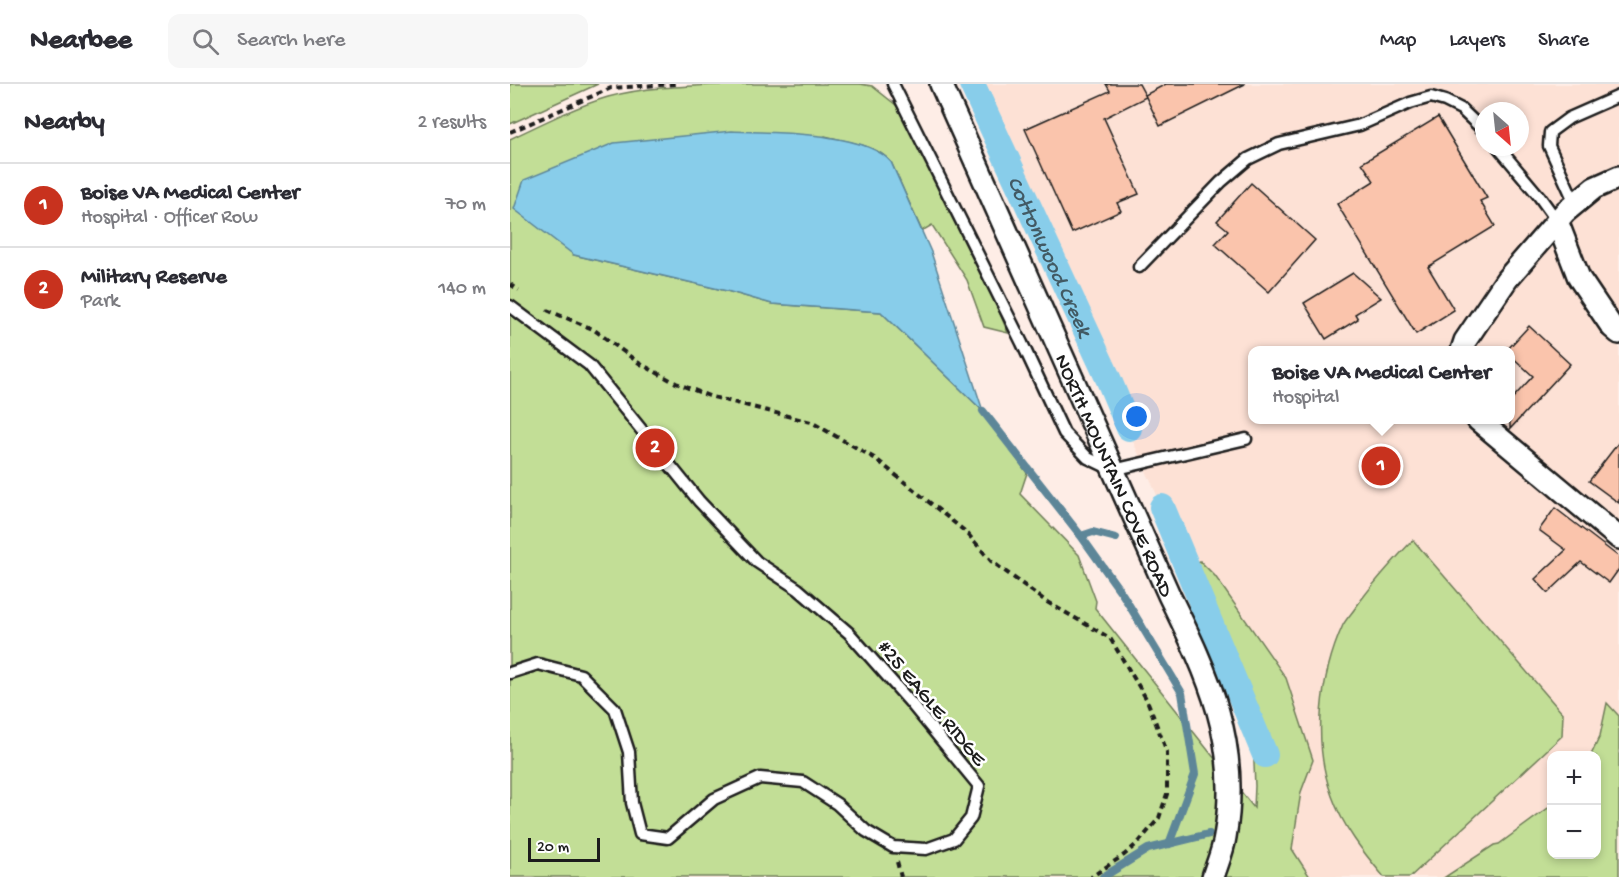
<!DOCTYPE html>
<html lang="en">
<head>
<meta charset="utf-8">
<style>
  body { margin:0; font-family:"Gochi Hand",sans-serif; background:#f7f7f7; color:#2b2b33 }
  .controls { position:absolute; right:18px; bottom:18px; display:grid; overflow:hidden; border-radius:12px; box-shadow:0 3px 9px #0003 }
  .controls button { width:54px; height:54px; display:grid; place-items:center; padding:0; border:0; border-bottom:2px solid #e1e1e2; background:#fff; color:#2b2b33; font:30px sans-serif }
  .compass { position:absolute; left:965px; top:18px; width:54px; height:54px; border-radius:50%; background:#fff; box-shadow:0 3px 9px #0003; rotate:153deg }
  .scale { position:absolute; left:18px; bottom:15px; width:72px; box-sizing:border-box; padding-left:6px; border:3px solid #1c1c1c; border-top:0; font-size:16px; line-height:21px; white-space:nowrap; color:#1c1c1c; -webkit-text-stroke:4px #fff; paint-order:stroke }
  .you { position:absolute; left:627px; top:333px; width:21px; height:21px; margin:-15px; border:4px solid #fff; border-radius:50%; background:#1a73e8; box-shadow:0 0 0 9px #1a73e833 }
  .badge { display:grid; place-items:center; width:39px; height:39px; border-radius:50%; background:#c8321e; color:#fff; font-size:20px; font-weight:700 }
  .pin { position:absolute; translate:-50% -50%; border:3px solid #fff; box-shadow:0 2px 6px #0006 }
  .popup { position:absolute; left:738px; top:262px; width:267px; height:78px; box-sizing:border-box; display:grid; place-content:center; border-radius:12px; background:#fff; filter:drop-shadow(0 2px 4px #0005); font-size:20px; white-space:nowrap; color:#7c7c81 }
  .popup b { font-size:22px; color:#2b2b33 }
  .popup::after { content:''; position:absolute; left:50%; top:100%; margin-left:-12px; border:12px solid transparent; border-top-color:#fff }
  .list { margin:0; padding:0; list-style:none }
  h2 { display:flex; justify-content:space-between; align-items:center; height:78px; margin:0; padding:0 24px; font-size:26px }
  h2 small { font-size:20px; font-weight:400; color:#7c7c81 }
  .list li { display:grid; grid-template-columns:39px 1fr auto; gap:18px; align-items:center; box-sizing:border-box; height:84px; padding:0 24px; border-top:2px solid #e1e1e2 }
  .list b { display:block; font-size:22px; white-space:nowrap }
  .list p { margin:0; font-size:20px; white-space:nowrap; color:#7c7c81 }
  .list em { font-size:20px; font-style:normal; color:#7c7c81 }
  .icon { flex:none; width:33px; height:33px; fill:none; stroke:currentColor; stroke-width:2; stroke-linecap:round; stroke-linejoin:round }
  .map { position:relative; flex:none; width:1109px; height:793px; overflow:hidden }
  header { display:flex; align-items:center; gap:36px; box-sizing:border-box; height:84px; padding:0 30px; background:#fff; border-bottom:2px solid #e1e1e2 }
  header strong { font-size:28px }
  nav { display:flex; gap:33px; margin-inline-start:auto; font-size:21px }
  .search { width:420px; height:54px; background:#f7f7f7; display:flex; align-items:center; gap:15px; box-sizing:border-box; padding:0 21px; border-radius:12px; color:#7c7c81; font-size:22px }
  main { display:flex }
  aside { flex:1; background:#fff }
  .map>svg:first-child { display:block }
  .built { fill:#fde1d5; fill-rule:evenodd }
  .green { fill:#c2de96; stroke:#6f7d59; stroke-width:1.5 }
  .water { fill:#88cdea; stroke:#5d8698; stroke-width:1.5 }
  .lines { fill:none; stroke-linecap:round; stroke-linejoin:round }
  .stream { stroke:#5d8698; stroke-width:8 }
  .canal { stroke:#88cdea; stroke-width:26 }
  .building { fill:#fac4ac; stroke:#1c1c1c; stroke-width:1.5 }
  .service-casing { stroke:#1c1c1c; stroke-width:15 }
  .minor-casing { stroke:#1c1c1c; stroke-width:26 }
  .path { stroke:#1c1c1c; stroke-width:4; stroke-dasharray:6 4.5; stroke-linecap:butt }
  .service { stroke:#fff; stroke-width:10 }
  .minor { stroke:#fff; stroke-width:21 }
  .labels { text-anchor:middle; stroke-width:5; stroke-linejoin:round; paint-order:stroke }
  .street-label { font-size:21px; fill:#1c1c1c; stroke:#fff }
  .water-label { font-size:22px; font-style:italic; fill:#425a64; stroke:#fff }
</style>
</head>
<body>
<header>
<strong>Nearbee</strong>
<div class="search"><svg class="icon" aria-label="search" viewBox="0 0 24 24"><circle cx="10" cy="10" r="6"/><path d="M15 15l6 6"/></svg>Search here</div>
<nav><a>Map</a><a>Layers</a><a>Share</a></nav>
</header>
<main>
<aside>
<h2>Nearby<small>2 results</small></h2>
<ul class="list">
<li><span class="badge">1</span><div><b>Boise VA Medical Center</b><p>Hospital · Officer Row</p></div><em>70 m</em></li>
<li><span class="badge">2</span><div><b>Military Reserve</b><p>Park</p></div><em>140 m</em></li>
</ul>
</aside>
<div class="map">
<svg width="1109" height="793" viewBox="0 0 1109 793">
  <rect width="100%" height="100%" fill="#feede6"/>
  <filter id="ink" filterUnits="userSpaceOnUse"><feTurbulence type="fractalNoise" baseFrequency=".0167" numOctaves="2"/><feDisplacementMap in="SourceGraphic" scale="12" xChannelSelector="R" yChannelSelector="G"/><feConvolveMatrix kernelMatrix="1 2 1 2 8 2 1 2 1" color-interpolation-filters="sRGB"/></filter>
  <g filter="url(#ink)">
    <path class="built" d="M476 0H1109V672H1042L1041 722 945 793H795L765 751 763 672 483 43 492 37ZM974 27H1010V63H974ZM742 266H1000V336H742Z"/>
    <path class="green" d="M0 0H88L0 40Z
      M236 0H350L362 2 391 25 447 125 498 249 474 243 457 196 422 141 412 147 381 78C366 60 337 58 315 52L64 171 217 207 262 220 371 228 473 327 517 389 510 410 569 471 586 517 585 524 744 724 745 702 743 658 732 608 677 483 690 477 705 492 776 594 803 676 791 708 782 765 800 793H0V55C29 41 67 22 98 13 142 1 190 2 236 0Z
      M903 456 1053 630 1052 652 900 793H874C853 768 833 743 822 712 802 659 810 592 833 541 836 535 842 529 846 523 863 499 882 478 903 456Z
      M1097 619 1109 632V793H935L984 761 989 760 1041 722 1042 770H1086V672L1081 671 1090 652Z"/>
    <path class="water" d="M222 47C260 49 356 47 381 78L421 168 473 327 371 228 262 220 217 207 64 171 4 125 14 96 104 59Z"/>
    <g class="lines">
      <path class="stream" d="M473 327 571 452 583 448 606 454
        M571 452 613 511 672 609 685 690 659 760
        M593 793 638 765 699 750"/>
      <g class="canal">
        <path id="s1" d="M462 0 598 294 619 344"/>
        <path d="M652 423 755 671"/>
      </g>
    </g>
    <path class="building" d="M596 0H629L636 13 594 34 629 110 607 119 611 127 562 149 515 45 600 7Z
      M656 0H735L650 42 635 11Z
      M928 33 977 114 970 117 985 142 918 183 944 226 906 250 827 120 864 97 852 79Z
      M741 99 805 156 759 208 705 160 718 146 707 137Z
      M843 189 871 214 845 230 848 235 816 255 794 219Z
      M1019 242 1060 280 1000 345V317L1023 292 1000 271V267H996Z
      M1109 358V419L1079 397Z
      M1045 424 1109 473V485L1099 499 1071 478 1038 509 1025 495 1056 466 1029 446Z"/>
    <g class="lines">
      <g class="service-casing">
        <path id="service" d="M383 0 512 259 554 349 578 374 603 386 736 355
          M988 63 1029 112 1047 137
          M1065 119 1039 62 1040 48 1059 34 1109 12
          M629 183 711 98 738 75 769 60 850 41 900 19 921 13 935 17 951 25 974 47
          M0 222 79 281 189 417 247 478 288 505 339 549 400 618 469 702 461 734 444 755 416 765 383 763 356 747 327 720 293 698 250 694 204 715 158 754 130 750 122 719 119 668 105 625 71 591 28 580 0 589"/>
      </g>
      <g class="minor-casing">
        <g id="minor">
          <path id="s2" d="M431 0 659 511C699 592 731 660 715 753 713 767 707 780 703 793"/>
          <path d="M1047 137 1069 194 1102 243 1109 249"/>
          <path d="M952 266 955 257 997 195 1055 128 1084 104 1109 93"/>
          <path d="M968 336 1109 454"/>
        </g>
      </g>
      <path class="path" d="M0 48 101 4 165 0
        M0 200 9 206
        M37 226 83 245 129 279 166 299 199 312 301 338 366 375 457 449 481 477 537 518 600 554 637 616 657 668V710L649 734 629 758 614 771 581 793
        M387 778 391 793"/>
      <use href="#service" class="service"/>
      <use href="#minor" class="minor"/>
    </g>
  </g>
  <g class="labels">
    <g class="street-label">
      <text dy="7" stroke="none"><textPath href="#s2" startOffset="428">NORTH MOUNTAIN COVE ROAD</textPath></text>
      <text transform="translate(423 618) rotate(50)" y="7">#25 EAGLE RIDGE</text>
    </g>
    <g class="water-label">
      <text dy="8" stroke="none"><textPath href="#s1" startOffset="189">Cottonwood Creek</textPath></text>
    </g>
  </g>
</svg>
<div class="controls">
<button>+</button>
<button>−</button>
</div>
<svg class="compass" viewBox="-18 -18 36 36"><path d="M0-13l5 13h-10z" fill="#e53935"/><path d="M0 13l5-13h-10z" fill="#7c7c81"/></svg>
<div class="scale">20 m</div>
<div class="you"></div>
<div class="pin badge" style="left:871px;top:382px">1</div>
<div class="popup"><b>Boise VA Medical Center</b>Hospital</div>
<div class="pin badge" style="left:145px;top:364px">2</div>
</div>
</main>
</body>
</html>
